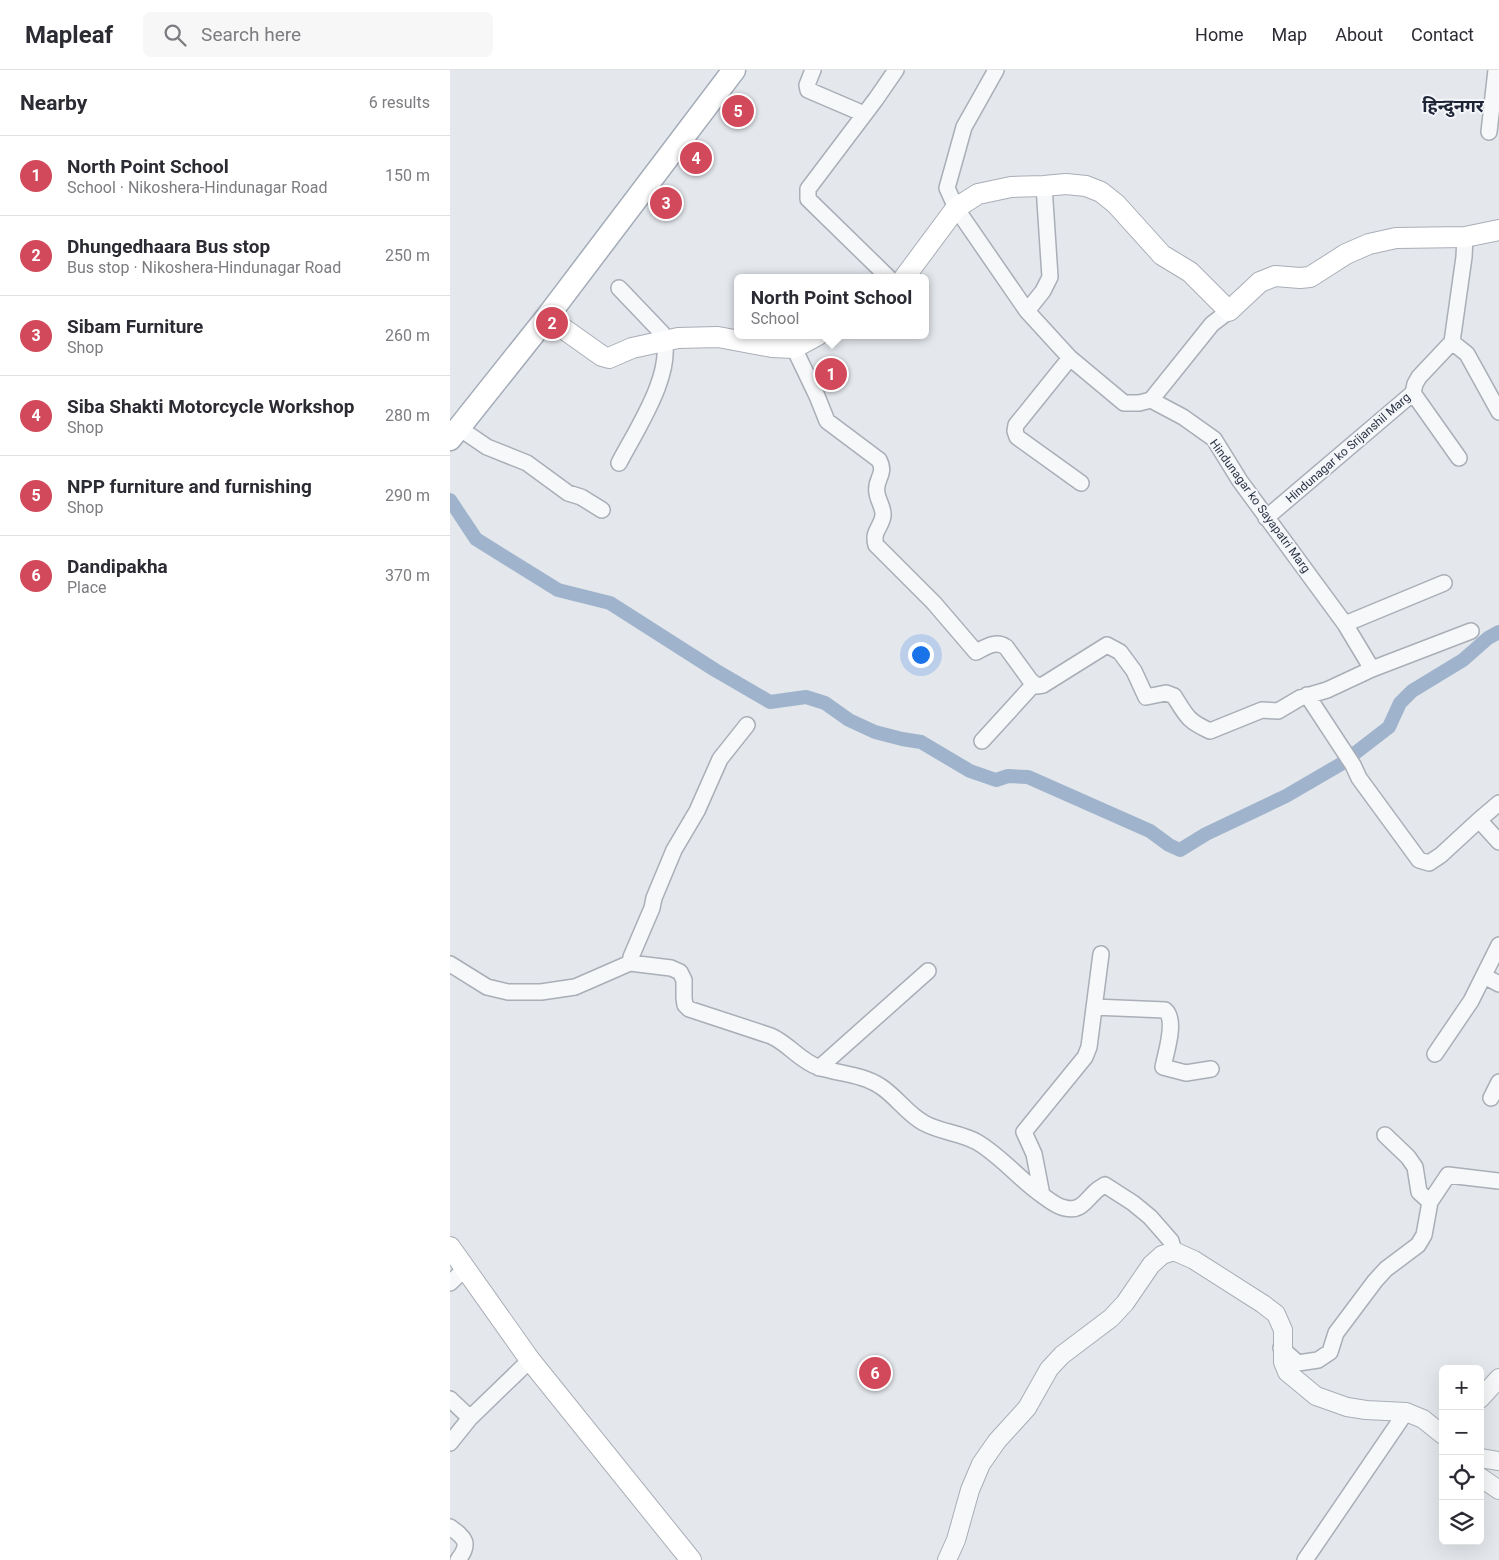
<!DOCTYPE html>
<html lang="en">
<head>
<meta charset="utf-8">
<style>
  body { margin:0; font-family:Roboto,"Noto Sans Devanagari",sans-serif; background:#f7f7f7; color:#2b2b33 }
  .controls { position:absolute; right:15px; bottom:15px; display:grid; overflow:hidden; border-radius:8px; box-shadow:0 5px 20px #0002 }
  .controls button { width:45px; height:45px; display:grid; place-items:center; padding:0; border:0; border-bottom:1px solid #e1e1e2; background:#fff; color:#2b2b33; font:25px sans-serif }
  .you { position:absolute; left:470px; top:584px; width:18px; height:18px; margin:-12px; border:4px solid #fff; border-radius:50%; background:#1a73e8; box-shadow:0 0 0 8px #1a73e833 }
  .badge { display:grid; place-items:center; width:32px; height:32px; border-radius:50%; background:#d1495b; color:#fff; font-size:16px; font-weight:700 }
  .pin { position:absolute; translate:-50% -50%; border:2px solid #fff; box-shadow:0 1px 5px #0006 }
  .popup { position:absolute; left:284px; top:204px; width:195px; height:65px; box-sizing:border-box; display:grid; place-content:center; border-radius:8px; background:#fff; filter:drop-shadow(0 1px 4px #0005); font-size:16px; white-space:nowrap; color:#7c7c81 }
  .popup b { font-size:19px; color:#2b2b33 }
  .popup::after { content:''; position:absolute; left:50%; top:100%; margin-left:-10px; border:10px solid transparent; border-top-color:#fff }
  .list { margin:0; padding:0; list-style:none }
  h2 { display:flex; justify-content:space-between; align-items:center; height:65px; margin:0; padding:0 20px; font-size:21px }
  h2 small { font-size:16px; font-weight:400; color:#7c7c81 }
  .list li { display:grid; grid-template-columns:32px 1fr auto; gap:15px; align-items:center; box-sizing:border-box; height:80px; padding:0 20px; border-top:1px solid #e1e1e2 }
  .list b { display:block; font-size:19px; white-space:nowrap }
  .list p { margin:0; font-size:16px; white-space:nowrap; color:#7c7c81 }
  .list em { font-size:16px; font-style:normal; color:#7c7c81 }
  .icon { flex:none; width:28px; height:28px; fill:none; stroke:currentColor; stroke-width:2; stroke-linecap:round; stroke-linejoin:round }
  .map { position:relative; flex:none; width:1049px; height:1490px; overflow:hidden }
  header { display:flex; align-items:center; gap:30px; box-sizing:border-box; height:70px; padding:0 25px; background:#fff; border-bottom:1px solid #e1e1e2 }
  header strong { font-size:24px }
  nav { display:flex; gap:28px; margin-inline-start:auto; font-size:18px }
  .search { width:350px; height:45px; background:#f7f7f7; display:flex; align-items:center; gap:12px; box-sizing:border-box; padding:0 18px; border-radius:8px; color:#7c7c81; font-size:19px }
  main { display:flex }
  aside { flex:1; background:#fff }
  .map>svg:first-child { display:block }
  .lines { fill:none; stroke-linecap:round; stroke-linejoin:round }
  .canal { stroke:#9fb4cc; stroke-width:14 }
  .minor-casing { stroke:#a9aeb7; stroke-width:18 }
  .tertiary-casing { stroke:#a9aeb7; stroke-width:20 }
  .secondary-casing { stroke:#a9aeb7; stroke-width:22 }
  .primary-casing { stroke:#a3abb8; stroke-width:25 }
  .minor { stroke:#f7f8fa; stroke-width:15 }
  .tertiary { stroke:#f7f8fa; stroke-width:18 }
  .secondary { stroke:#fff; stroke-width:20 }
  .primary { stroke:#fff; stroke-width:22 }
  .labels { text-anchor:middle; stroke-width:4; stroke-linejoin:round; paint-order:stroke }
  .street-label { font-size:12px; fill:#2b3445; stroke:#f4f6f9 }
  .district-label { font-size:18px; font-weight:bold; fill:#1d2536; stroke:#f4f6f9 }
</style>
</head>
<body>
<header>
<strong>Mapleaf</strong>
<div class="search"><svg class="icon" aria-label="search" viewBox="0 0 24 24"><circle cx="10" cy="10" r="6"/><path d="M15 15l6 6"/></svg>Search here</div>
<nav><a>Home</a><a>Map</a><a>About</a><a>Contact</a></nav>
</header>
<main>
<aside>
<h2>Nearby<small>6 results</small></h2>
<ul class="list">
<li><span class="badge">1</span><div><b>North Point School</b><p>School · Nikoshera-Hindunagar Road</p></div><em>150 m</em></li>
<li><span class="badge">2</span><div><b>Dhungedhaara Bus stop</b><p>Bus stop · Nikoshera-Hindunagar Road</p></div><em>250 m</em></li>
<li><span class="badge">3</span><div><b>Sibam Furniture</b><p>Shop</p></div><em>260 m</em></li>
<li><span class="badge">4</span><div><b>Siba Shakti Motorcycle Workshop</b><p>Shop</p></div><em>280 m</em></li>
<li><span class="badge">5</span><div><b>NPP furniture and furnishing</b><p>Shop</p></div><em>290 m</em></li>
<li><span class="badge">6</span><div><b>Dandipakha</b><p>Place</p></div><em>370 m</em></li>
</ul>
</aside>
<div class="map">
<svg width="1049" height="1490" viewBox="0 0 1049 1490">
  <rect width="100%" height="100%" fill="#e4e7ec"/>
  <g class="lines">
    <path class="canal" d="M0 430 26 469 108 520 160 533 265 600 320 632 356 627 375 633 399 650 425 662 452 669 471 672 520 701 546 710 558 706 578 707 700 761 719 775 730 780 756 764 836 726 891 694 939 657 950 633 962 621 1013 590 1038 568 1049 562"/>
    <g class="minor-casing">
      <path id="minor" d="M363 0 357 15 358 20 414 44
        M546 0 514 57 497 118 506 138 577 241 620 288 674 333H689L701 330
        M1039 62 1046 0
        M439 208 358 129V119L426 29 446 0
        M169 218 212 263C227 300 186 360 169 393
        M577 241 593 221 600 207 594 116
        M779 241 762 254 701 330 733 347 764 369 790 411 895 554 922 599 1021 561
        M1002 272 1017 284 1049 342
        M344 278 367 326 377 351 429 390C437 405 424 409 427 423 428 431 434 438 433 446 431 458 422 461 426 475L484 533 526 582C536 577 546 570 556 577L580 610 587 616 593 615 657 575 670 582 684 601 696 627 716 623 724 626C737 647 738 651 760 661L812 640 828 641 850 628 877 620 922 599
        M620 288 566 355 565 361 567 367 631 413
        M963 323 1009 388
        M9 358 37 377 77 393 118 423 131 427 152 440
        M816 448 963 323 965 314 969 307 1002 272 1014 187 1015 167
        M895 554 994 513
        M857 625 903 695 909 708 969 790 979 793 991 785 1029 750 1049 772
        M532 671 584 614
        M1029 750 1049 733
        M180 893 181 887 202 838 204 828 224 780 247 741 270 689 297 655
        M0 894 37 917 58 922H91L125 917 180 893 221 898 230 902 234 910V928L235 935 239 939 321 966C339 974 350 991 368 997 389 1004 412 1004 430 1016 446 1026 457 1044 474 1053 490 1062 511 1063 527 1072 551 1086 569 1109 592 1125 599 1130 607 1137 615 1138 631 1142 636 1130 646 1121 649 1118 652 1117 655 1115L683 1133 700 1147 721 1171 724 1181
        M1034 906 1049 914
        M644 937 715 940C727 950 716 982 713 997L736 1003 761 999
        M985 984 1021 931 1049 875
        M369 998 478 901
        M1041 1028 1049 1012
        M935 1065 958 1087 965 1097 969 1122 980 1132
        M592 1125 584 1084 574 1062 635 987 639 977 651 884
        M0 1213 16 1198
        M831 1278 848 1293 868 1290 880 1282 886 1263 925 1211 936 1199 968 1175 974 1165 980 1132 998 1105 1049 1111
        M0 1329 20 1348
        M0 1373 20 1348 80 1290
        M0 1457C15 1468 21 1473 8 1490
        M855 1490 956 1342"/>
    </g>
    <g class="tertiary-casing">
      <path id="tertiary" d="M1030 1329 1049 1308
        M1030 1388 1049 1391
        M1030 1407 1049 1420
        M497 1490 506 1470 520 1420 531 1394 547 1371 577 1338 599 1299 612 1285 661 1248 675 1233 701 1195 712 1185 724 1181 744 1190 813 1234 826 1244 833 1260V1292L837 1302 866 1326 897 1337 916 1340 956 1342 973 1349 993 1365"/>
    </g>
    <g class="secondary-casing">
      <path id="secondary" d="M454 208 506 138 528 124 561 117 594 116 616 114 636 116 651 122 666 134 712 185 740 202 779 241 810 212 825 206 850 208 860 207 896 184 919 174 946 168 1015 167 1049 160
        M97 247 152 286 159 288 182 278 228 268 268 267 322 277 344 278 368 265
        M0 1177 80 1290 241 1490"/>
    </g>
    <g class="primary-casing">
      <path id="primary" d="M0 369 97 247 284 0"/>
    </g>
    <use href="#minor" class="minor"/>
    <use href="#tertiary" class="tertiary"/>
    <use href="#secondary" class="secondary"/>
    <use href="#primary" class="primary"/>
  </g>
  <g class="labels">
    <g class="street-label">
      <text transform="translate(898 378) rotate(-41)" y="4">Hindunagar ko Srijanshil Marg</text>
      <text transform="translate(810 436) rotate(54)" y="4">Hindunagar ko Sayapatri Marg</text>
    </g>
    <g class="district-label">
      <text x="1003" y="42">हिन्दुनगर</text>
    </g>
  </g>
</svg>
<div class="controls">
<button>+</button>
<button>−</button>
<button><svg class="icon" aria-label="locate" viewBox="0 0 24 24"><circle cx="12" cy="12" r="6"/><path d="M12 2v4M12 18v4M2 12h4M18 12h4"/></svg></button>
<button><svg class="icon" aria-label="layers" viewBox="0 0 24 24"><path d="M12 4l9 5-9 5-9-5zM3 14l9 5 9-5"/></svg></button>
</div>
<div class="you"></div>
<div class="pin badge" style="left:381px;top:304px">1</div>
<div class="popup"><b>North Point School</b>School</div>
<div class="pin badge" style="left:102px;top:253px">2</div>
<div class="pin badge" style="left:216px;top:133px">3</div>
<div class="pin badge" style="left:246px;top:88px">4</div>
<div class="pin badge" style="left:288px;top:41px">5</div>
<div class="pin badge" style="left:425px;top:1303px">6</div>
</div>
</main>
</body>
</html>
